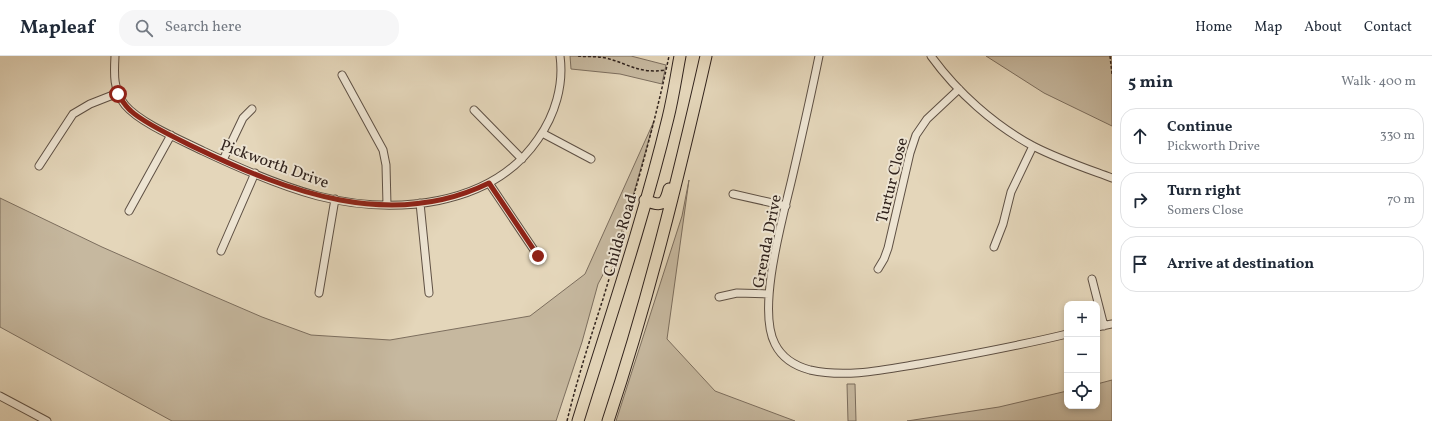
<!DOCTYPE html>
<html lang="en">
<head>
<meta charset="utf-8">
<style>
  body { margin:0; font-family:Vollkorn,serif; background:#f6f6f7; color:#1f2937 }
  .controls { position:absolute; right:12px; bottom:12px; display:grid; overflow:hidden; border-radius:8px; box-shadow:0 2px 6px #0003 }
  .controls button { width:36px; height:36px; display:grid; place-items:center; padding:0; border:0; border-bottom:1px solid #e0e1e3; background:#fff; color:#1f2937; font:20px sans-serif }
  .stop { position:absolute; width:12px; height:12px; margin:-9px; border:3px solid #8f2418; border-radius:50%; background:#fff }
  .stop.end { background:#8f2418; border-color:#fff; box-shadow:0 1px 4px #0008 }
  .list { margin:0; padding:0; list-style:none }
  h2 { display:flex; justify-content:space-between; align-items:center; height:52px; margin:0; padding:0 16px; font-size:17px }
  h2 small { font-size:13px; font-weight:400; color:#747a83 }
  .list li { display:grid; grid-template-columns:26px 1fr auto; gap:12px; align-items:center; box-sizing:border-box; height:56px; margin:0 8px 8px; padding:0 8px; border:1px solid #e0e1e3; border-radius:16px }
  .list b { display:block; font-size:15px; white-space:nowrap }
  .list p { margin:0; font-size:13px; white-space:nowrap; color:#747a83 }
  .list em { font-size:13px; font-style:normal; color:#747a83 }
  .icon { flex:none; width:22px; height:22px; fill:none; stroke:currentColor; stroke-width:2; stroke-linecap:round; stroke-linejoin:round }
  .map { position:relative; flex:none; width:1112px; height:365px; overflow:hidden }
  header { display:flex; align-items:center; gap:24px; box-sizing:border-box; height:56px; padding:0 20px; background:#fff; border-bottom:1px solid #e0e1e3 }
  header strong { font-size:19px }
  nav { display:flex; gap:22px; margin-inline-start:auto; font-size:14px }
  .search { width:280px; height:36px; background:#f6f6f7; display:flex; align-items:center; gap:10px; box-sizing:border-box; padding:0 14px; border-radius:16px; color:#747a83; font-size:15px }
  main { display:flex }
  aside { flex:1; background:#fff }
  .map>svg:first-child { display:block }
  .green { fill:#c6b89f; stroke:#7c6e5e }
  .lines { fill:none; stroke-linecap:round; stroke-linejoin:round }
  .street-casing { stroke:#5e5044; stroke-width:9 }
  .primary-casing { stroke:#31231d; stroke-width:13 }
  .path { stroke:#31231d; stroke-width:1.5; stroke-dasharray:3 2; stroke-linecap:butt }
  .street { stroke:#ede4d2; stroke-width:7 }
  .primary { stroke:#e4d6ba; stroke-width:11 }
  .route { stroke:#8f2418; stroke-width:5 }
  .labels { text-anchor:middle; stroke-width:4; stroke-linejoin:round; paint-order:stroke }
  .street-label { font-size:16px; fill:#31231d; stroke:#ede4d2 }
</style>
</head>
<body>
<header>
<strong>Mapleaf</strong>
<div class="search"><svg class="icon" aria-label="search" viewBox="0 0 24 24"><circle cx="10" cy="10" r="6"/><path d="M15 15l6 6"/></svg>Search here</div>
<nav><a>Home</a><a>Map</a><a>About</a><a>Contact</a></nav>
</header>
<main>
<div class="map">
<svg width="1112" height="365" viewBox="0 0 1112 365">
  <rect width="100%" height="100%" fill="#e4d6ba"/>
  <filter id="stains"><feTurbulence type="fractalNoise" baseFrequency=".005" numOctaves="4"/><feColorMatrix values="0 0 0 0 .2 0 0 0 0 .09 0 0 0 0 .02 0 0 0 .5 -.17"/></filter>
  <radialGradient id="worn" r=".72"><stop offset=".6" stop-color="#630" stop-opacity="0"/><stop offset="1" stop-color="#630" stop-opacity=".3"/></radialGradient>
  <path class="green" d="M570 0H631L666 9 662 28 620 18 571 13Z
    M986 0H1112V70L1044 37Z
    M654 65 633 140 615 196 598 228 582 286 556 365H172L0 271V142L102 191 204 236 262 261 311 279 390 284 530 260 585 218Z
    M689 124 667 283 715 335 795 365H616L682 160Z
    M1112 324V365H907L999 351 1067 335V350H1097V328Z
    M847 328H855L856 365H848Z"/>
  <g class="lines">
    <g class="street-casing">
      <path id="street" d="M115 0C114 18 113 34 125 49 140 67 181 84 203 95 239 112 280 130 318 140 393 159 491 152 538 83 555 59 564 29 560 0
        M819 0C811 39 802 79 793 118 784 158 756 252 775 288 782 302 795 310 810 314 846 322 883 314 919 308 969 299 1018 290 1067 278
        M931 0C957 36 994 69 1033 90 1058 103 1085 112 1112 122
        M342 19 383 94 386 109 387 149
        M474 54 522 103
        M542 77 591 103
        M223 104 243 62 252 53
        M39 110 73 58 90 48 118 37
        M489 127 538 200
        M733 138 786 150
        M420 147 429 237
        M129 155 171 79
        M994 191 1003 168 1011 136 1033 90
        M221 195 255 117
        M878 213 884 203 888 192 910 97 916 79 927 63 959 33
        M1092 223 1104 270
        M319 237 335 143
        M719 241 737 237 769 238
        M1097 271 1112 268
        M0 340 47 365"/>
    </g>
    <g class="primary-casing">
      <path id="primary" d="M645 144C661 151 665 149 669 133
        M578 365C609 265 643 165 668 62 673 42 676 21 680 0
        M608 365C648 245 678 123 706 0"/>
    </g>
    <path class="path" d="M578 0C587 1 596 0 606 2 629 8 639 18 665 14
      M1110 0 1112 18
      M567 365C577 324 590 283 603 243 627 163 652 82 669 0"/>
    <use href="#street" class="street"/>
    <use href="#primary" class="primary"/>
  </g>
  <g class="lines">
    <path class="route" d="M118 38C122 44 125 50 131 55 145 68 178 83 196 92 288 136 391 175 489 127L538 200"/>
  </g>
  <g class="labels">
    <g class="street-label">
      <text transform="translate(275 107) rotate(20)" y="6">Pickworth Drive</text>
      <text transform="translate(891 124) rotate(-76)" y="6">Turtur Close</text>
      <text transform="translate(619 179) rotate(-74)" y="6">Childs Road</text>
      <text transform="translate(766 185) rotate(-79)" y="6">Grenda Drive</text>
    </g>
  </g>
  <rect width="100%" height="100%" filter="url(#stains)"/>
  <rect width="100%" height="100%" fill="url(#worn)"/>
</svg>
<div class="controls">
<button>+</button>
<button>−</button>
<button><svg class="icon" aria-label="locate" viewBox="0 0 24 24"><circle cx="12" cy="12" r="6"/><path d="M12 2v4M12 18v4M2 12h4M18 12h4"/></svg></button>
</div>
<div class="stop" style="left:118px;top:38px"></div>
<div class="stop end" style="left:538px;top:200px"></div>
</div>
<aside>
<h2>5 min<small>Walk · 400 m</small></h2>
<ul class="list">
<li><svg class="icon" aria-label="ahead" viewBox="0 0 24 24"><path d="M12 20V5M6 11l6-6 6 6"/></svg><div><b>Continue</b><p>Pickworth Drive</p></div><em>330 m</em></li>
<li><svg class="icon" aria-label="right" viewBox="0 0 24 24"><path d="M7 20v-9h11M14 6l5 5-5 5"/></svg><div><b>Turn right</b><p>Somers Close</p></div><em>70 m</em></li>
<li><svg class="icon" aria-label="arrive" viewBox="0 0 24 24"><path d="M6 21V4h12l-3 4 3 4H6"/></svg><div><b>Arrive at destination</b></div></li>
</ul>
</aside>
</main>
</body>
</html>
